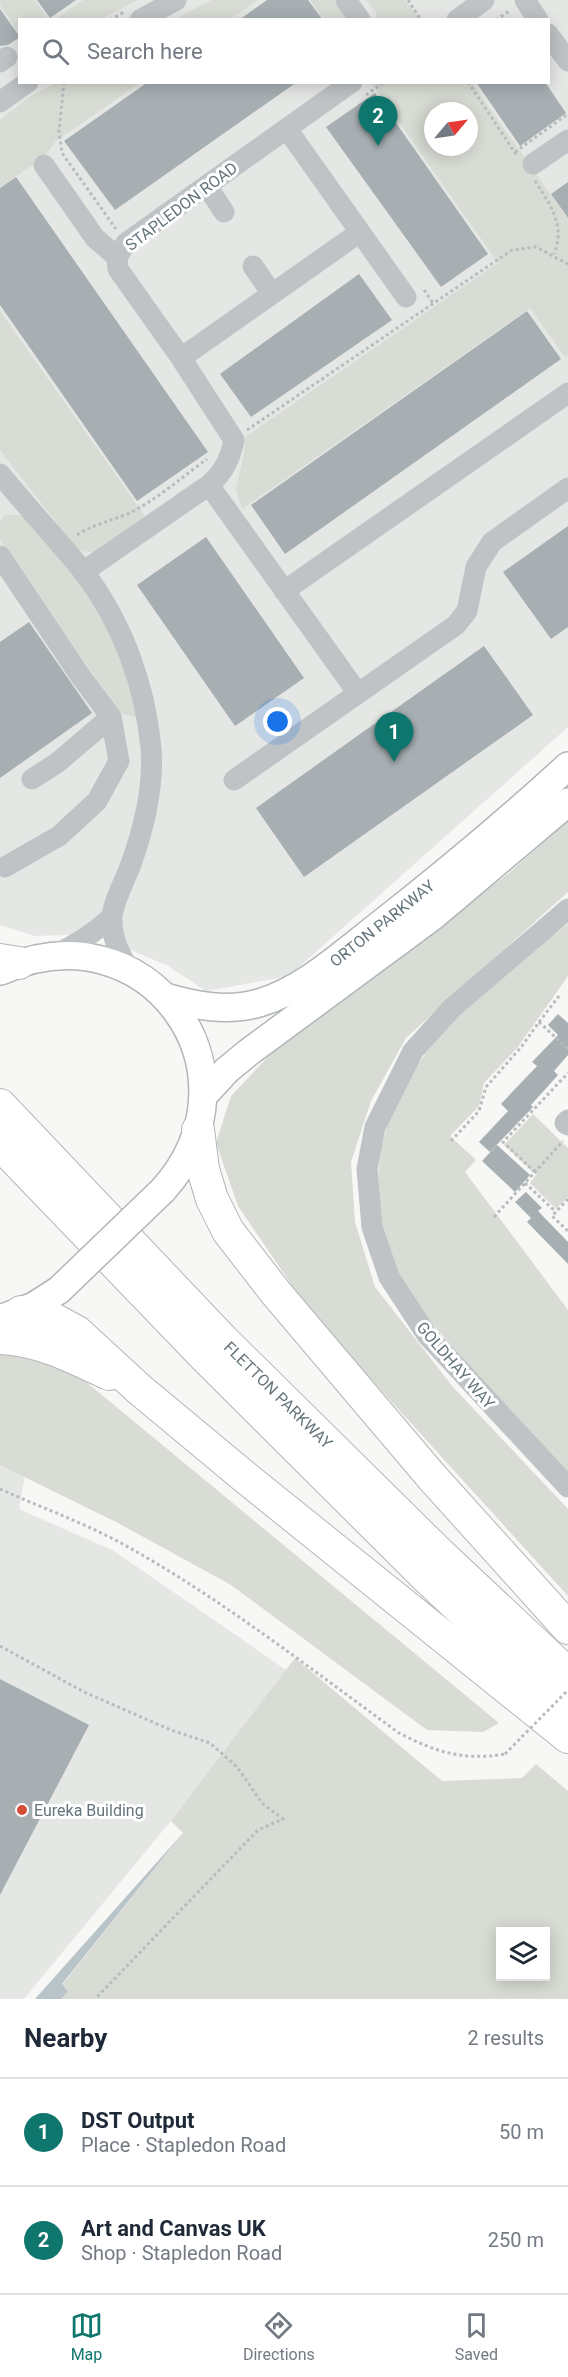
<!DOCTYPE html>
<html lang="en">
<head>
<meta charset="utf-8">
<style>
  body { margin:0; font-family:Roboto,sans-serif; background:#f6f6f7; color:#1f2937 }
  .controls { position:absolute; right:18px; bottom:18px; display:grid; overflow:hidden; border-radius:0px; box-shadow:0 3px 15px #0003 }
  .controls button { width:54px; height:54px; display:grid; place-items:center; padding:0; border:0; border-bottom:2px solid #e0e1e3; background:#fff; color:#1f2937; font:30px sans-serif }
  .compass { position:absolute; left:424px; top:102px; width:54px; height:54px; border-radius:50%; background:#fff; box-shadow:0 3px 15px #0003; rotate:61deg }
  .you { position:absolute; left:278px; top:722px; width:21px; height:21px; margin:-15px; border:4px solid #fff; border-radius:50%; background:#1a73e8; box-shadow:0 0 0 9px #1a73e833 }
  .badge { display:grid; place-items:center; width:39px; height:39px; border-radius:50%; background:#0f766e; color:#fff; font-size:20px; font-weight:700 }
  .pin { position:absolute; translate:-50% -50px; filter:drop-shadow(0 2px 3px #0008) }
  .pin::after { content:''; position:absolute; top:32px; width:21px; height:18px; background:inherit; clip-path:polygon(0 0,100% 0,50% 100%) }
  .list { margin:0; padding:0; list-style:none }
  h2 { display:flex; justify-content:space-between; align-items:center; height:78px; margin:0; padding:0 24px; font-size:26px }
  h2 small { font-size:20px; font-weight:400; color:#747a83 }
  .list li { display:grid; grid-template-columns:39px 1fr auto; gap:18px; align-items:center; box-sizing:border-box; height:108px; padding:0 24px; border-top:2px solid #e0e1e3 }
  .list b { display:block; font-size:22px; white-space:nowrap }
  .list p { margin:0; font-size:20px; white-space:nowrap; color:#747a83 }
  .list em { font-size:20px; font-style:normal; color:#747a83 }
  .icon { flex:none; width:33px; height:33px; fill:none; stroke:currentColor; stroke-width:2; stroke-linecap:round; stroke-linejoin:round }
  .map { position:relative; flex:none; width:568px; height:1999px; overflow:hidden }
  .search { position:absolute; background:#fff; box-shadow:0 3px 15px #0003; left:18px; right:18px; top:18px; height:66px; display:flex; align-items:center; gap:15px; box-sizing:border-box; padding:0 21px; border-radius:0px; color:#747a83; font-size:22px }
  .sheet { height:294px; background:#fff }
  nav { display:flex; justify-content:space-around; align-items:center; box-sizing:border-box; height:84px; border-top:2px solid #e0e1e3; background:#fff; font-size:16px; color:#747a83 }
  nav a { display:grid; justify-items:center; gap:3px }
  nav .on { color:#0f766e }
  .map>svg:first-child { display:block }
  .built { fill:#e5e7e5; fill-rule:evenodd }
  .green { fill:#d8dcd4; fill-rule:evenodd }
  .water { fill:#b8c4c8 }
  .building { fill:#a7afb3 }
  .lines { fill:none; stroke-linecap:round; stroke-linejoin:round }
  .major-casing { stroke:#b0b6b9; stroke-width:30 }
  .highway-casing { stroke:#b2b7b9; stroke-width:34 }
  .path { stroke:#b9bcbe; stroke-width:3; stroke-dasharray:3 3; stroke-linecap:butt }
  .minor { stroke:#bfc3c6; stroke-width:21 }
  .major { stroke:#fff; stroke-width:27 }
  .highway { stroke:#fff; stroke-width:32 }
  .major-bridge-casing { stroke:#b0b6b9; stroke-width:30; stroke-linecap:butt }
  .path-bridge { stroke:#b9bcbe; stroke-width:3; stroke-dasharray:3 3; stroke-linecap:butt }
  .major-bridge { stroke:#fff; stroke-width:27 }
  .poi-dot { fill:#d54c37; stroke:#fff; stroke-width:2 }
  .labels { text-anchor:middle; stroke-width:6; stroke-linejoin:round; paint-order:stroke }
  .street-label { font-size:16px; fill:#65757d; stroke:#fff }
  .poi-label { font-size:16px; fill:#65757d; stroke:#fff; text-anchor:start }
</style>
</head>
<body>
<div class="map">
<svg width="568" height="1999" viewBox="0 0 568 1999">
  <rect width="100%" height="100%" fill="#f7f7f5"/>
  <path class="built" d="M0 0H568V727L289 976 206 991 168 966 93 934 35 936 0 925ZM20 20H548V82H20ZM433 111H469V147H433Z
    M0 1355 45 1364 19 1509 114 1551 292 1674 24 1999H0Z"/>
  <path class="green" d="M0 0H35L48 19 20 20 19 34 0 5Z
    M83 0H138L101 19H55Z
    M212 0H258L230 19H175Z
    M310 0H337L351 19H324Z
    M366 0H405L419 19H377L376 12Z
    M375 82 472 83 568 219V355L565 357 530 308 242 509 236 489 244 453 245 437 498 263 372 84ZM433 111H469V147H433Z
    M56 83H140L56 141 43 158 0 187V120L32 95Z
    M0 311 147 519C126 535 103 563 76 548L0 450Z
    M4 515H25C62 561 104 608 124 664 131 681 133 700 137 718L121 713 18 570 0 539V523Z
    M568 820V892L406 1038 371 1101 351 1162 355 1222 375 1287 453 1387 568 1509V1596L310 1312 238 1206 216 1143 231 1096 280 1044 508 874Z
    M568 924V976L518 1047 484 1083 479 1106 450 1136 476 1160 465 1172 568 1310V1474C526 1430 485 1386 446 1339 433 1324 419 1310 408 1294 392 1270 384 1241 380 1213 362 1079 474 996 568 924Z
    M533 1114 568 1148V1197L556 1209 530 1183 536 1175 504 1145Z
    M39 1343 499 1723 483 1732 427 1730 231 1585 118 1523 0 1465V1347Z
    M295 1658 442 1781 522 1778 536 1764 568 1791V1999H61L68 1992 62 1985 183 1833 171 1821ZM500 1932H546V1976H500Z"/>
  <path class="water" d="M183 1833 62 1984 68 1992 61 1999H35Z"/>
  <path class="building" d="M37 0H76L50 18Z
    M267 0H308L323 20H239Z
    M0 9 20 37 8 45 0 46Z
    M148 82H297L115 210 64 141Z
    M476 82H545L566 113 520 146Z
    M375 93 488 254 441 287 326 127Z
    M16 177 208 452 137 501 0 305V188Z
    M568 182V218L551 194Z
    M359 274 392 320 251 417 220 374Z
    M527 311 561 359 285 554 251 505Z
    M568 526V627L551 639 503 572Z
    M206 537 304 678 235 726 137 585Z
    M29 622 92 713 0 778V642Z
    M484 646 533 715 304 877 256 808Z
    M558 1014 568 1023V1055L554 1071 558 1075 531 1105 533 1107 490 1152 479 1142 508 1111 501 1104 537 1066 532 1062 558 1035 548 1025Z
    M497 1145 530 1175 515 1192 482 1161Z
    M526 1192 542 1208 538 1211 568 1242V1264L527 1222 531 1218 515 1202Z
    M0 1679 89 1725 0 1895Z"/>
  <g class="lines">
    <g class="major-casing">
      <g id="major">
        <path d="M1 971C146 904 269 1071 163 1190"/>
        <path id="s1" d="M165 997C196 1006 227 1012 259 1003 303 990 341 955 377 927 442 876 507 822 568 766"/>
        <path d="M203 1096 227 1070 249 1052 432 917 568 802"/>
        <path d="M0 1319 34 1306 59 1290"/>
      </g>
    </g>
    <g class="highway-casing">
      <g id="highway">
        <path d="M0 960 19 963"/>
        <path id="s2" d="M0 1105 223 1340 440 1554 568 1674"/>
        <path d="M198 1130 203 1169 212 1199 228 1231 276 1293 431 1476 568 1628"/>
        <path d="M0 1144 206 1358 422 1573 568 1710"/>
        <path d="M21 1312 39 1315 55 1320 77 1332 139 1389 246 1478 568 1737"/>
        <path d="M0 1338C41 1340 73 1357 109 1374"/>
      </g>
    </g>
    <path class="path" d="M408 0 421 20
      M110 20 124 12
      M496 20 511 10
      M64 82 59 131 62 153 116 229
      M468 82 517 156
      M366 95 384 82
      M515 152 568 114
      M535 181C550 204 566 226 554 254
      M424 290 433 303
      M247 430 512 250 536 247 568 264
      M77 535C94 524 107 522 125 515 153 503 182 477 207 459
      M539 1022 559 996
      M451 1141 479 1111 486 1087 522 1046 539 1022 568 1049
      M535 1172 503 1142 568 1073
      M525 1183 556 1212
      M568 1199 552 1216 568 1231
      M494 1217 563 1141
      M0 1489C40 1507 82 1522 121 1543 219 1597 308 1667 399 1733 436 1752 463 1761 505 1754
      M0 1646 84 1692 171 1730 210 1743 237 1767 262 1803 283 1819 258 1830 95 1999"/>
    <path class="minor" d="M346 0 360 20
      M525 0 538 20
      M140 20 176 0
      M457 20 484 0
      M548 34 568 61
      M0 62 7 57
      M0 102 28 82
      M287 129 406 297
      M533 164 568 140
      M44 165 95 238 117 257
      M207 186 224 212
      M253 266 272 294
      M181 358 360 232
      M0 474C27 507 56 538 83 571 122 622 145 684 151 748 154 787 144 828 131 864 126 878 111 906 112 920 112 939 120 955 130 971
      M209 485 357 692
      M0 556 79 674 111 717 119 761 97 801 59 836 5 867
      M83 572 209 485C224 472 230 459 234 440L181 358 118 269 117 257 126 243 352 82
      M284 591 568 393
      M32 779 57 763 111 717
      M234 780 456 625 467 611 476 567 492 542 568 488
      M568 909 452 1008 413 1051 375 1127 367 1169 372 1227 389 1277 427 1335 568 1487
      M54 955C76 945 94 933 112 917
      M568 1120 565 1123 568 1125"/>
    <use href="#major" class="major"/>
    <use href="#highway" class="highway"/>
    <g class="major-bridge-casing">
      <path id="major-bridge" d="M59 1290 163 1190"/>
    </g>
    <path class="path-bridge" d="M505 1754 568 1690"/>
    <use href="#major-bridge" class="major-bridge"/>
  </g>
  <circle class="poi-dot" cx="22" cy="1810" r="6"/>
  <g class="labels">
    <g class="street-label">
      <text transform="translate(181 206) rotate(-37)" y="6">STAPLEDON ROAD</text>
      <text dy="6" stroke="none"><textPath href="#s1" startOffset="243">ORTON PARKWAY</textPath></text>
      <text transform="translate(456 1365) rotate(49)" y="6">GOLDHAY WAY</text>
      <text dy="6" stroke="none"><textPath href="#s2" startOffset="402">FLETTON PARKWAY</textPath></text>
    </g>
    <g class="poi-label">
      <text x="34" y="1816">Eureka Building</text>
    </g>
  </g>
</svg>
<div class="controls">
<button><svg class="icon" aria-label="layers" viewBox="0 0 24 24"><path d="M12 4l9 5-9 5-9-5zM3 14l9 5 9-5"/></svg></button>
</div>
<svg class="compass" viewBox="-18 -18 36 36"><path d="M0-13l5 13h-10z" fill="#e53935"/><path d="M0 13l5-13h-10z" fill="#747a83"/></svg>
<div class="you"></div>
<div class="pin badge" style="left:394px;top:762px">1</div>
<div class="pin badge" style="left:378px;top:146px">2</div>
<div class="search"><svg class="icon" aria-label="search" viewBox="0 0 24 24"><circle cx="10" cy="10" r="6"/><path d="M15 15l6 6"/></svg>Search here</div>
</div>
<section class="sheet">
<h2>Nearby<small>2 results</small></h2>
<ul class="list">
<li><span class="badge">1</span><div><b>DST Output</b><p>Place · Stapledon Road</p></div><em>50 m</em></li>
<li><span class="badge">2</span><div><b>Art and Canvas UK</b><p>Shop · Stapledon Road</p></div><em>250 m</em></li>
</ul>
</section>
<nav>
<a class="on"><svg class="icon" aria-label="map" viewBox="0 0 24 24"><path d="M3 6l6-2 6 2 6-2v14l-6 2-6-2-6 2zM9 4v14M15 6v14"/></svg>Map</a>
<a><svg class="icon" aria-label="directions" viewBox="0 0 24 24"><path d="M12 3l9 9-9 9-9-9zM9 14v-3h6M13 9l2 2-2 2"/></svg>Directions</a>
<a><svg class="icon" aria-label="saved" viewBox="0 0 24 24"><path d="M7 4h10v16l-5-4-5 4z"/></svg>Saved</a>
</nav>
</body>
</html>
